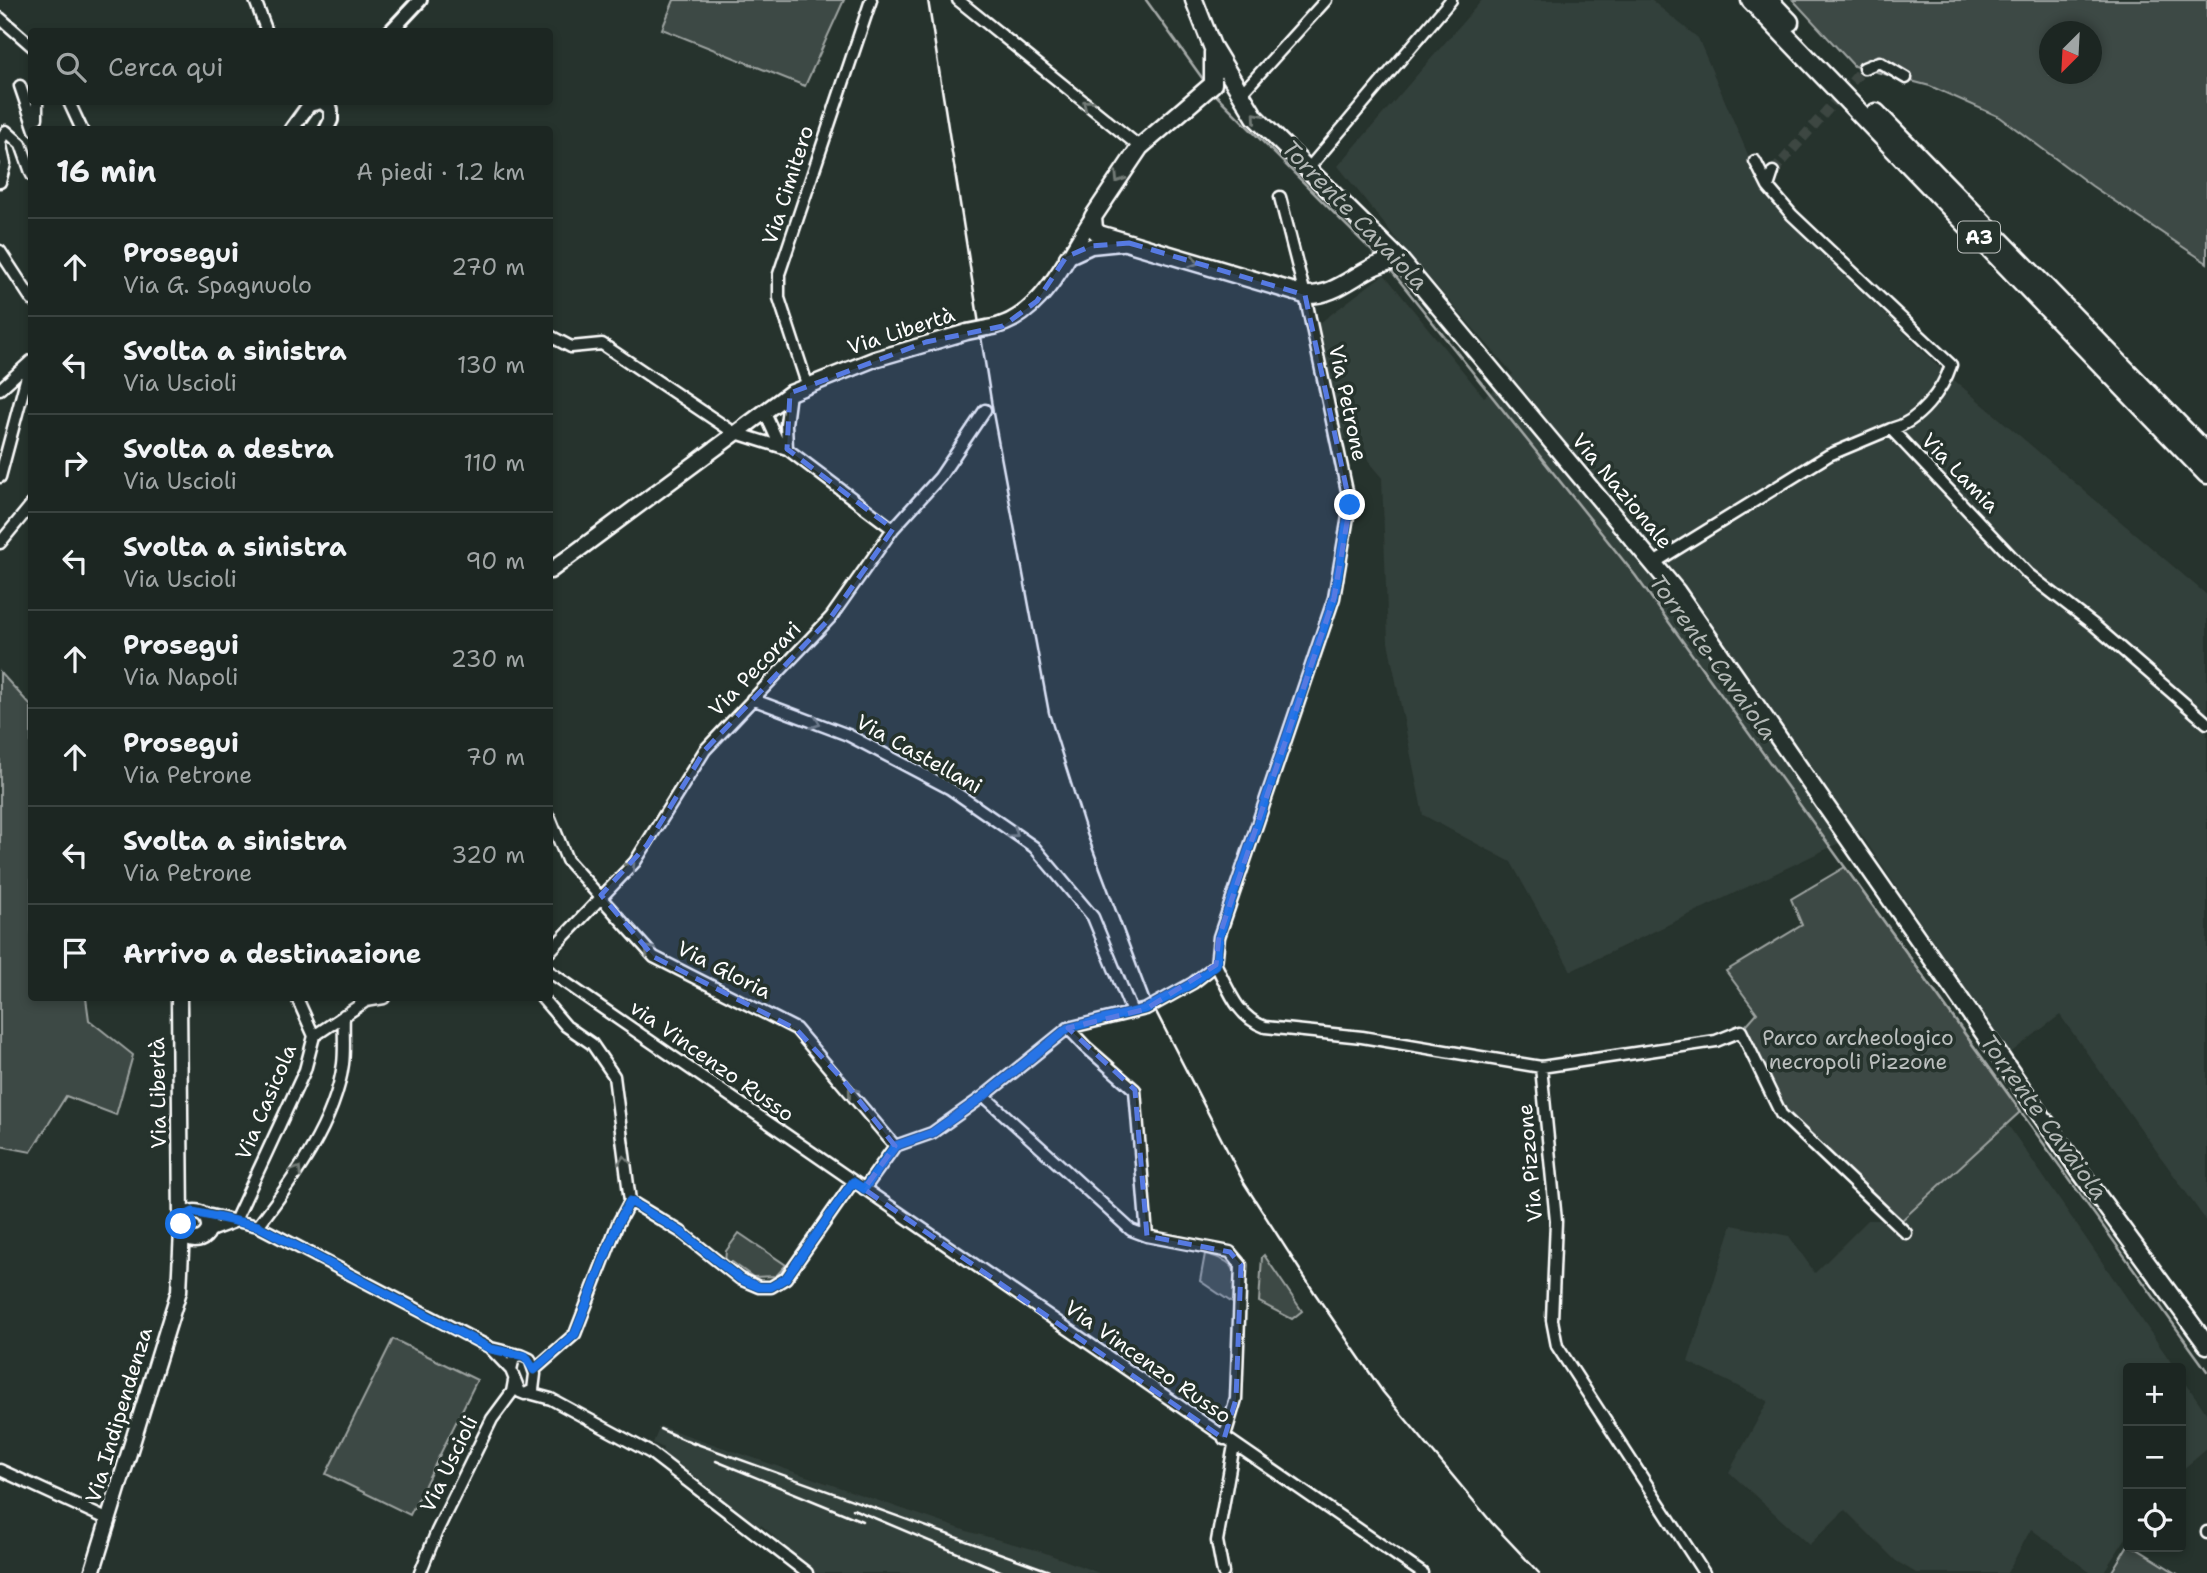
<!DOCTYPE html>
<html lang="it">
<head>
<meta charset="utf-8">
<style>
  body { margin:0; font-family:"Shantell Sans",sans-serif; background:#252e2a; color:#f1f3f6 }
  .controls { position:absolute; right:21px; bottom:21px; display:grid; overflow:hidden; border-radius:7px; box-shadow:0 4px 10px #0003 }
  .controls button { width:63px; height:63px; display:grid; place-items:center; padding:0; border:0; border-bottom:2px solid #3a4340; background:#1c2622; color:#f1f3f6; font:35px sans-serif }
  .compass { position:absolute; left:2039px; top:21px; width:63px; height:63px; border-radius:50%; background:#1c2622; box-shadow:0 4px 10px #0003; rotate:204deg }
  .stop { position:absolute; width:21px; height:21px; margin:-16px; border:5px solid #1a73e8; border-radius:50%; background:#fff }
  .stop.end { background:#1a73e8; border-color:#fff; box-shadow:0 2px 7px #0008 }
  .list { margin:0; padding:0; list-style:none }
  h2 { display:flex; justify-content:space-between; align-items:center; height:91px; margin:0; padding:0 28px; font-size:30px }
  h2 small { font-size:23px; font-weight:400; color:#a0a5a5 }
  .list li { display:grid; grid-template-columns:46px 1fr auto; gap:21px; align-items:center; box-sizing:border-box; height:98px; padding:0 28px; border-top:2px solid #3a4340 }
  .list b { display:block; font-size:26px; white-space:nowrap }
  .list p { margin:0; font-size:23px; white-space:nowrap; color:#a0a5a5 }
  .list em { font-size:23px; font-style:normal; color:#a0a5a5 }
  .icon { flex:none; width:38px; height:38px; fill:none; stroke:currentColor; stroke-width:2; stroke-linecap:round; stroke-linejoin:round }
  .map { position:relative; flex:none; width:2207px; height:1573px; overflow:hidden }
  .search { position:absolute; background:#1c2622; box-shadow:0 4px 10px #0003; left:28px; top:28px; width:525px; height:77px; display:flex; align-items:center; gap:18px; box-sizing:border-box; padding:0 24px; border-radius:7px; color:#a0a5a5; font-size:26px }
  .panel { position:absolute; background:#1c2622; box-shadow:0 4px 10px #0003; left:28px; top:126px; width:525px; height:875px; border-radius:7px }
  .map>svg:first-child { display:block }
  .built { fill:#333f3a }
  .green { fill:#3e4944; stroke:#9ea4a2; stroke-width:2; fill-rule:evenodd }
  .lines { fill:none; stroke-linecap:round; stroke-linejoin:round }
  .stream { stroke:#a4a9a7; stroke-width:2.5 }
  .minor-tunnel { stroke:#3c4742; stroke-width:10; stroke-dasharray:10 5; stroke-linecap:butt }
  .minor-casing { stroke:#fff; stroke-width:15 }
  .tertiary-casing { stroke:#fff; stroke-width:18 }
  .secondary-casing { stroke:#fff; stroke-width:19 }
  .primary-casing { stroke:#fff; stroke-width:21 }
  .motorway-casing { stroke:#fff; stroke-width:23 }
  .minor { stroke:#26332d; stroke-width:10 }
  .tertiary { stroke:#26332d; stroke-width:12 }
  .secondary { stroke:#26332d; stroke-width:14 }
  .primary { stroke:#26332d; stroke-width:16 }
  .motorway { stroke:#26332d; stroke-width:18 }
  .rail { stroke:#fff; stroke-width:2.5 }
  .secondary-bridge-casing { stroke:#fff; stroke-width:19; stroke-linecap:butt }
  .secondary-bridge { stroke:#26332d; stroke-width:14 }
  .oneway { stroke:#727a76 }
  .route { stroke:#1a73e8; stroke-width:9 }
  .marked { fill:#567ae2; fill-opacity:0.2; stroke:#567ae2; stroke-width:5; stroke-dasharray:14 9; stroke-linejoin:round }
  .labels { text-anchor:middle; stroke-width:7; stroke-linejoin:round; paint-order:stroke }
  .shield { fill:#26332d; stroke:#bec2c0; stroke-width:2 }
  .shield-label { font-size:19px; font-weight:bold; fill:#fff }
  .street-label { font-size:21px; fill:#fff; stroke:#26332d }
  .park-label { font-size:21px; fill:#bbbfbe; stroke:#26332d }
  .water-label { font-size:23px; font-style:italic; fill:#b3b8b6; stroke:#26332d }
</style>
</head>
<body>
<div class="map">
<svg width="2207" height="1573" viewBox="0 0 2207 1573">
  <rect width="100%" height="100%" fill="#26332d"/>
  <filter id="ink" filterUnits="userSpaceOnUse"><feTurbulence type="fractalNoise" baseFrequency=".0143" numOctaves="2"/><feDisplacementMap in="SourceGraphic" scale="14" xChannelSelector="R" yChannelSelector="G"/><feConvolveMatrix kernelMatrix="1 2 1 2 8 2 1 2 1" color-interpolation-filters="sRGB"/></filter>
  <g filter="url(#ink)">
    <path class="built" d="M1482 0H1651L1698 38 1767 199 1940 368 2207 595V1222L2060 1015 2009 1054 1860 833 1571 971 1511 862 1423 815 1388 642 1382 478 1371 465 1359 434 1343 440 1317 325 1384 274 1484 397 1513 374 1409 255 1338 166Z
      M2008 1125 2175 1368H2128V1516L2125 1518 2128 1521V1535L2103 1573H2091L2031 1529 2007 1573H1916L1896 1561 1845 1510 1809 1545 1729 1472 1768 1401 1688 1362 1732 1225 1789 1236 1815 1273 1868 1220H1902Z
      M2181 1376 2207 1414V1449L2181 1471Z
      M660 1426 970 1532 1040 1551 1099 1573H811L774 1542 776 1538 761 1525 758 1529 662 1452 663 1448 653 1443Z"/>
    <path class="green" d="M674 0H844L805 86 662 29Z
      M1793 0H2207V263L2092 186 2000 117 1930 86 1854 66ZM2050 32H2092V74H2050Z
      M0 672 31 706 32 998H86L89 1020 133 1055 116 1115 66 1096 31 1152 0 1146Z
      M1845 867 2021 1111 1902 1220 1781 1114 1741 1031 1757 1013 1726 971 1802 925 1791 899Z
      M739 1233 786 1265 776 1276 753 1277 732 1262H725L726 1251Z
      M1205 1254C1240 1262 1237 1271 1234 1304L1200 1281Z
      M1264 1255 1302 1311 1292 1319 1259 1302 1262 1257Z
      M393 1339 477 1380 410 1515 326 1474Z
      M2128 1545 2134 1547 2176 1573H2111Z"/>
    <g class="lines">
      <path class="stream" d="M1146 0 1205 82
        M1214 93 1380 259
        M1390 269 1635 575 2207 1371"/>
      <path class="minor-tunnel" d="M1773 172 1864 68"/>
      <g class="minor-casing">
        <path id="minor" d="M255 0 267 32
          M958 0 1140 147
          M0 18 32 46
          M1864 68 1879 62 1906 78
          M20 86 35 130
          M1240 95 1326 0
          M37 102V118
          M69 102 82 130
          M0 141 6 131 21 144 32 175
          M0 141 5 164 0 182
          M1755 161 1768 187 1792 215 1951 365C1943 390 1918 423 1891 429
          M1308 169 1451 0
          M1768 187 1773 172
          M0 251 32 300
          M550 336 571 347 602 344 733 432 787 449 893 529
          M807 384 779 298V274L871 0
          M0 389 31 361 0 477
          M764 411 779 444
          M787 449 786 424 790 393
          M0 543 32 504
          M1654 563 1829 455 1891 429 2028 574 2094 625 2207 723
          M752 699 848 735 949 788 1034 847 1093 917 1132 1012
          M550 818 567 860 654 957 796 1029 895 1146
          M550 951 635 862 705 750 831 617 893 529 940 477 985 410
          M1216 965C1229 990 1237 1017 1265 1027L1362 1037 1541 1067 1556 1221 1552 1320 1557 1346 1704 1573
          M550 972 1422 1573
          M297 998 314 1036
          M1068 1028 1086 1047 1135 1090 1147 1236 1230 1252 1241 1265 1236 1399 1224 1439
          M314 1036 366 1001 384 998
          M1541 1067 1716 1041 1741 1031 1781 1114 1906 1233
          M984 1096 1131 1230 1147 1236
          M864 1189 895 1146 932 1133 984 1096 1068 1028 1146 1009 1193 983 1216 965 1219 937 1334 598 1350 505 1305 295 1280 197
          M630 1201 681 1232 740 1279 759 1287H771L786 1278 853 1182
          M202 1213 258 1226 491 1348 519 1355
          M235 1221 305 1070 314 1036
          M258 1226C293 1180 335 1124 343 1064 345 1049 343 1031 344 1015
          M207 1232 234 1222
          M491 1349 511 1370 520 1392 525 1394 533 1390 535 1374 530 1359 521 1355 514 1357 511 1370
          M534 1370 575 1334 618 1223 630 1201 614 1076 592 1044 566 1026 542 998
          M529 1393 551 1399 651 1453 807 1573
          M0 1470 109 1520
          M2207 1532V1533
          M420 1573 437 1531 492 1419 512 1392 514 1381
          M1223 1573 1217 1541 1234 1445"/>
      </g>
      <g class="tertiary-casing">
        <path id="tertiary" d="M390 32 420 0
          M291 130 309 105 322 102 331 109V120L326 130"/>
      </g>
      <g class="secondary-casing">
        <path id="secondary" d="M1067 257 1091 246 1121 243
          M987 328C1041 321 1066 257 1093 217
          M550 571 790 393 875 359 967 332
          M179 998 181 1224
          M181 1226a14 14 0 1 1 28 0a14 14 0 1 1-28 0Z
          M92 1573 179 1291 182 1231"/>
      </g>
      <g class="primary-casing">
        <path id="primary" d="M1194 0 1212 46 1255 117 1400 260 1677 592 2079 1170 2207 1345
          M1213 52V84L1140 147 1093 217 1094 229 1099 234 1305 295C1342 297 1364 261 1400 260"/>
      </g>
      <g class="motorway-casing">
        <path id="motorway" d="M1751 0 2207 474
          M1768 0 1789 22
          M1876 113 2207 454"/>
      </g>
      <use href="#minor" class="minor"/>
      <use href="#tertiary" class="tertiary"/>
      <use href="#secondary" class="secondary"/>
      <use href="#primary" class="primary"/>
      <use href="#motorway" class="motorway"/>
      <path class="rail" d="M928 0 993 413 1049 713 1087 834 1149 998 1244 1183 1314 1292 1383 1392 1492 1523 1539 1573
        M660 1429 694 1444
        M686 1440 1055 1573
        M716 1461 862 1521
        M853 1509 1005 1573"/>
      <g class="secondary-bridge-casing">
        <path id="secondary-bridge" d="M967 332 987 328"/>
      </g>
      <use href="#secondary-bridge" class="secondary-bridge"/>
    </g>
    <defs><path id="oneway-chevron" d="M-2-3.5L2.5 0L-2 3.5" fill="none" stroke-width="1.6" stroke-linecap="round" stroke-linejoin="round" transform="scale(1.75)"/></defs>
    <g class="oneway">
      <use href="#oneway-chevron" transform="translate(1087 104) rotate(-141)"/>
      <use href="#oneway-chevron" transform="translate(1257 117) rotate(-131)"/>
      <use href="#oneway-chevron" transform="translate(1119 178) rotate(123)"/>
      <use href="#oneway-chevron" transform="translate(1194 262) rotate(17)"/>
      <use href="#oneway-chevron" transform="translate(816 723) rotate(20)"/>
      <use href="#oneway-chevron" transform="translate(1014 833) rotate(35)"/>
      <use href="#oneway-chevron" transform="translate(631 866) rotate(-49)"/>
      <use href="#oneway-chevron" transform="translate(649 950) rotate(-134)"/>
      <use href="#oneway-chevron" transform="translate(852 1092) rotate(-129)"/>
      <use href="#oneway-chevron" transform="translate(624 1160) rotate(-96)"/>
      <use href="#oneway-chevron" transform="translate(297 1171) rotate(-58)"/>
    </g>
  </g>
  <g class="lines" filter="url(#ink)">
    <path class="route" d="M181 1224 185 1216 193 1212 258 1226 491 1349 525 1356 534 1370 575 1334 618 1223 630 1201 681 1232 740 1279 759 1287H771L786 1278 853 1182 864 1189 895 1146 932 1133 984 1096 1068 1028 1146 1009 1193 983 1216 965 1219 937 1334 598 1350 505"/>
  </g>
  <path class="marked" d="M1129 243 1305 295 1350 505 1334 598 1219 937 1216 965 1146 1009 1068 1028 1135 1090 1147 1236 1230 1252 1241 1265 1236 1399 1224 1439 864 1189 895 1146 843 1080 796 1029 654 957 601 895 647 845 705 750 831 617 893 529 787 449 790 393 926 342 1003 326 1037 301 1066 257 1091 246Z"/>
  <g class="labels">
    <rect class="shield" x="1958" y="221.5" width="42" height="31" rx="5"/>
    <g class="shield-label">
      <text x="1979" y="244">A3</text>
    </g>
    <g class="street-label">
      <text transform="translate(788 185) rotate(-72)" y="7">Via Cimitero</text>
      <text transform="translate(901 331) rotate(-18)" y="7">Via Libertà</text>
      <text transform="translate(1348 403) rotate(78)" y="7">Via Petrone</text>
      <text transform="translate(1960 473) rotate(46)" y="7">Via Lamia</text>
      <text transform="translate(1622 491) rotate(50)" y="7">Via Nazionale</text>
      <text transform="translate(755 669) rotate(-46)" y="7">Via Pecorari</text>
      <text transform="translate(919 754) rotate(29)" y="7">Via Castellani</text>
      <text transform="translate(724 970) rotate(27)" y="7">Via Gloria</text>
      <text transform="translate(712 1061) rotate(35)" y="7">via Vincenzo Russo</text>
      <text transform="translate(158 1093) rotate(-91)" y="7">Via Libertà</text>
      <text transform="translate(266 1102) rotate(-67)" y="7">Via Casicola</text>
      <text transform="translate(1530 1163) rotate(-95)" y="7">Via Pizzone</text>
      <text transform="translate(1148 1362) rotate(35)" y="7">Via Vincenzo Russo</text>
      <text transform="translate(119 1415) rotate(-73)" y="7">Via Indipendenza</text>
      <text transform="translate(449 1464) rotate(-64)" y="7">Via Uscioli</text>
    </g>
    <g class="park-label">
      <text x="1858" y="1045">Parco archeologico<tspan x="1858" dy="24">necropoli Pizzone</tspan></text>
    </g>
    <g class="water-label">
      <text transform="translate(1355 215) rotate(46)" y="8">Torrente Cavaiola</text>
      <text transform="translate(1713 657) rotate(54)" y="8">Torrente Cavaiola</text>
      <text transform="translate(2044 1117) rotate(54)" y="8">Torrente Cavaiola</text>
    </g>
  </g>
</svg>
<div class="controls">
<button>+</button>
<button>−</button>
<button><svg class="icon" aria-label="locate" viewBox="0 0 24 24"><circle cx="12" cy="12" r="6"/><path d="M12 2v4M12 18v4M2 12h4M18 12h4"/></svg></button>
</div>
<svg class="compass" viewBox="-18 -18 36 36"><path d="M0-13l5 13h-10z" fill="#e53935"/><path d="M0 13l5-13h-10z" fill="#a0a5a5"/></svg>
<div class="stop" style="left:181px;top:1224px"></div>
<div class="stop end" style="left:1350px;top:505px"></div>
<div class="search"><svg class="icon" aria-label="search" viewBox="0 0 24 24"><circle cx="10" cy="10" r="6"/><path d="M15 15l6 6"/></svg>Cerca qui</div>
<section class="panel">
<h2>16 min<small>A piedi · 1.2 km</small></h2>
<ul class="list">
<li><svg class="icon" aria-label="ahead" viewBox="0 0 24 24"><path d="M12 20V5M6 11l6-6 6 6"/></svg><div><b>Prosegui</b><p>Via G. Spagnuolo</p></div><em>270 m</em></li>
<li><svg class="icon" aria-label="left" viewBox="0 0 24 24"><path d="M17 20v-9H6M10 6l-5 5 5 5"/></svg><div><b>Svolta a sinistra</b><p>Via Uscioli</p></div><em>130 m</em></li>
<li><svg class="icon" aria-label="right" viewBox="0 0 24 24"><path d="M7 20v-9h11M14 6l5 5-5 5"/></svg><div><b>Svolta a destra</b><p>Via Uscioli</p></div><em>110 m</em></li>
<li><svg class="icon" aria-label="left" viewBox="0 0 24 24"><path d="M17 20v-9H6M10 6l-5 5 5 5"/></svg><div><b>Svolta a sinistra</b><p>Via Uscioli</p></div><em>90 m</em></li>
<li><svg class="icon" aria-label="ahead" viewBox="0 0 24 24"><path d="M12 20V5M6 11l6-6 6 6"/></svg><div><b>Prosegui</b><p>Via Napoli</p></div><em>230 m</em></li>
<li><svg class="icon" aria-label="ahead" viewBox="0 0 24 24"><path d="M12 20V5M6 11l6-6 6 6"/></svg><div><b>Prosegui</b><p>Via Petrone</p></div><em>70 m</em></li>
<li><svg class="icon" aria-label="left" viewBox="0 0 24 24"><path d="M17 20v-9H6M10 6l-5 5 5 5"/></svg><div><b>Svolta a sinistra</b><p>Via Petrone</p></div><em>320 m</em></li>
<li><svg class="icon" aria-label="arrive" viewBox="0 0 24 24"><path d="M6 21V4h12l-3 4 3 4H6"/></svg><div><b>Arrivo a destinazione</b></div></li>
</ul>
</section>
</div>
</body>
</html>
